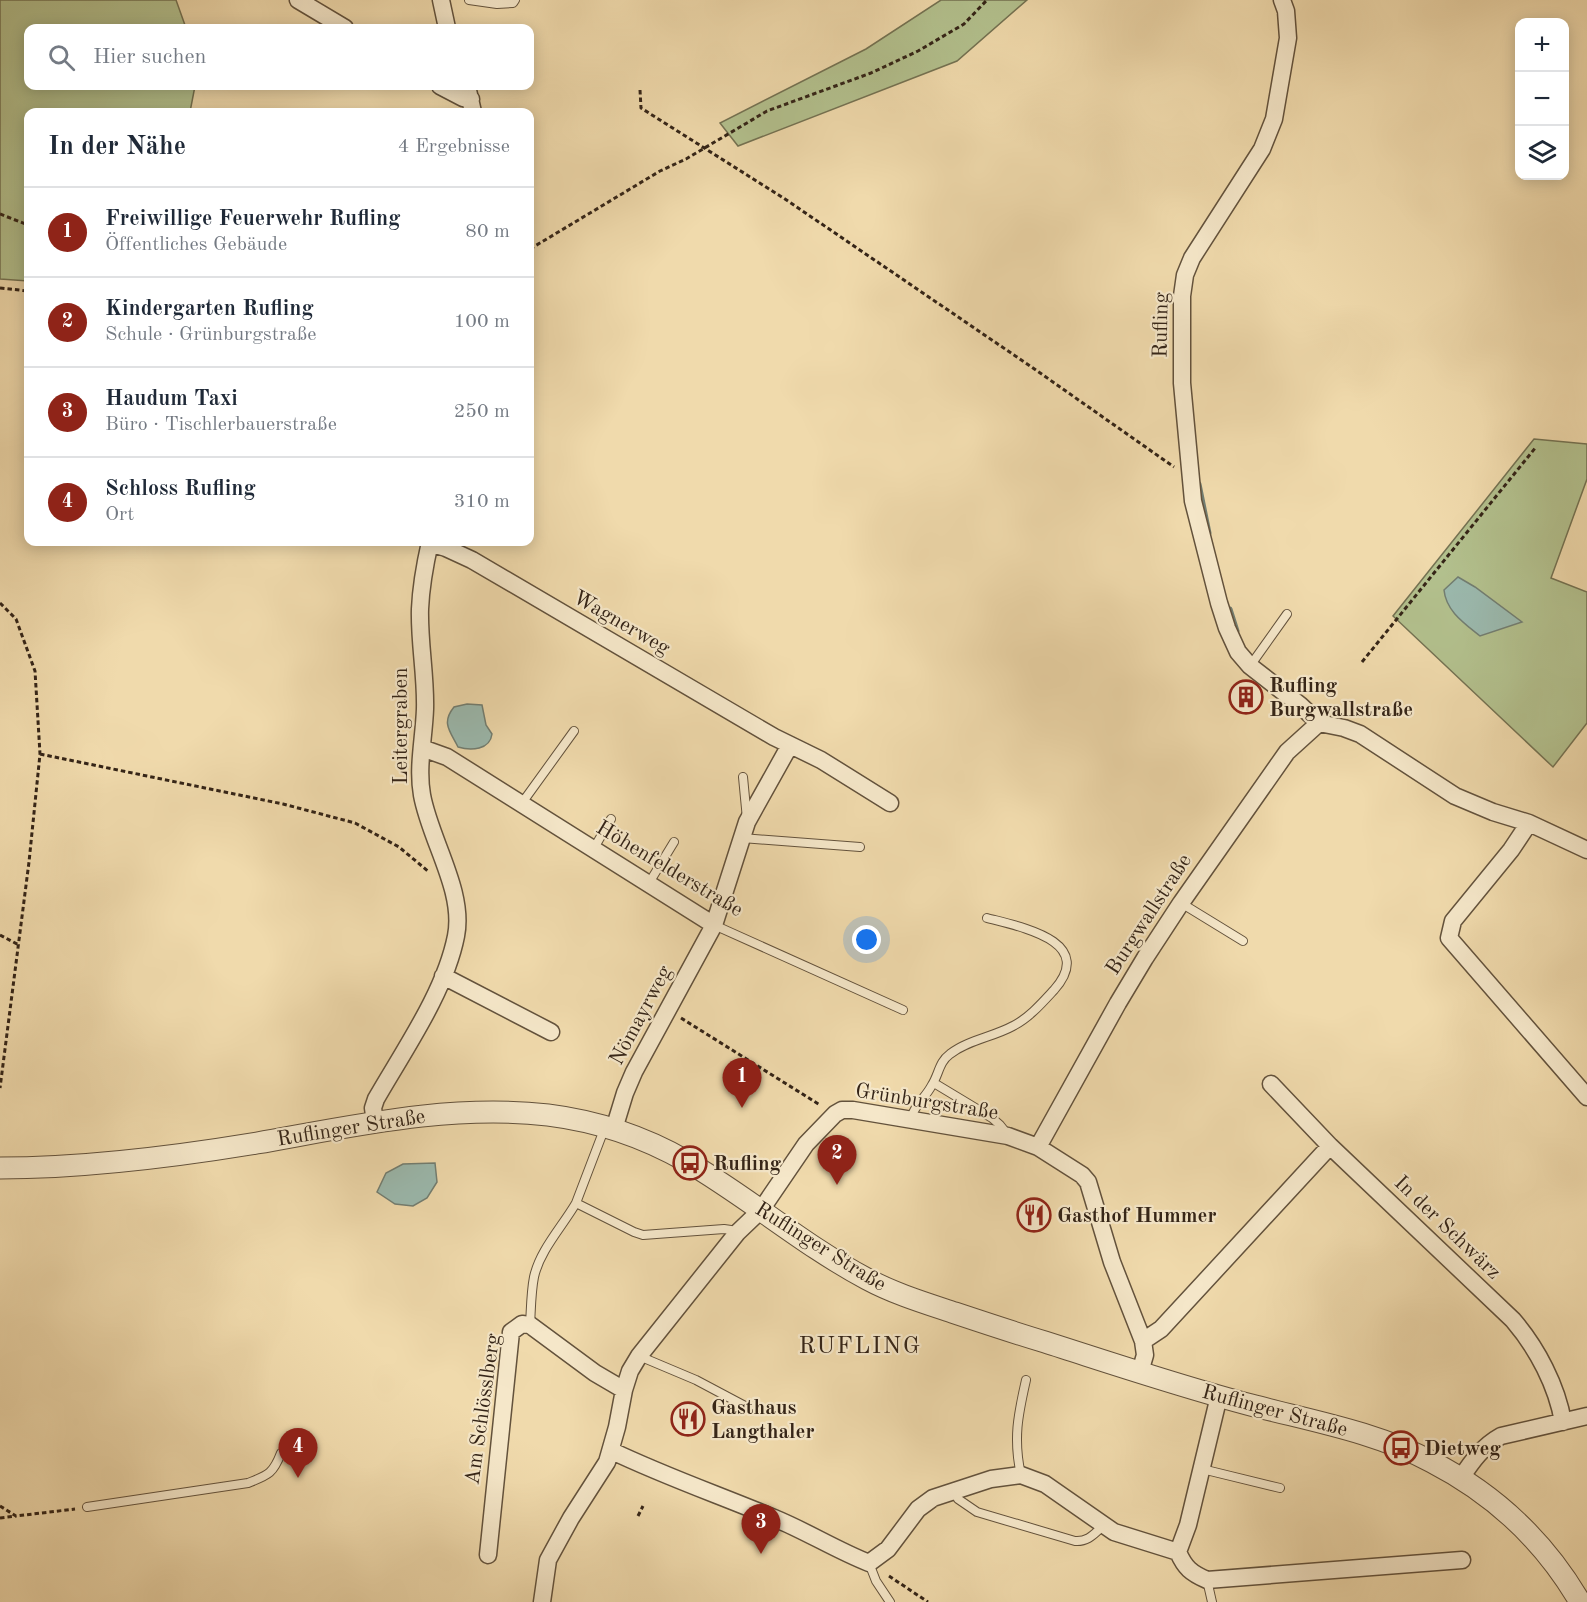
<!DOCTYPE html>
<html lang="de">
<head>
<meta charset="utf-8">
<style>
  body { margin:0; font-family:"Old Standard TT",serif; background:#f6f6f7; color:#1f2937 }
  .controls { position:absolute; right:18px; top:18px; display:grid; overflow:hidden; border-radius:12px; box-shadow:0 3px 15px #0003 }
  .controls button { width:54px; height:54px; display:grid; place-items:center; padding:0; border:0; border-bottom:2px solid #e0e1e3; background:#fff; color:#1f2937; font:30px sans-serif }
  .you { position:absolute; left:867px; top:940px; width:21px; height:21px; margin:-15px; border:4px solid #fff; border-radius:50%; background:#1a73e8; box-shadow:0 0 0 9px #1a73e833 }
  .badge { display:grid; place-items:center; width:39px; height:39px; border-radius:50%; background:#8f2418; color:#fff; font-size:20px; font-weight:700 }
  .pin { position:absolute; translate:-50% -50px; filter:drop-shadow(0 2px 3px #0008) }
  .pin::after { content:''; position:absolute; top:32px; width:21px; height:18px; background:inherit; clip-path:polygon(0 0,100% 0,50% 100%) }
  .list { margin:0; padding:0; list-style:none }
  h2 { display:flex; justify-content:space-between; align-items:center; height:78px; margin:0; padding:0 24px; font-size:26px }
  h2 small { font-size:20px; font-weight:400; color:#747a83 }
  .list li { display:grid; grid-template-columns:39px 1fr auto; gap:18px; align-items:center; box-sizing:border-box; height:90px; padding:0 24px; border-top:2px solid #e0e1e3 }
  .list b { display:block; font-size:22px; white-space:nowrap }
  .list p { margin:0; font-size:20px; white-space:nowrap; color:#747a83 }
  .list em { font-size:20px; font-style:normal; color:#747a83 }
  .icon { flex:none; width:33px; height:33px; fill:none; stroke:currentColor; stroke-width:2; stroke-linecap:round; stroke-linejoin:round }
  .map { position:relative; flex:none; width:1587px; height:1602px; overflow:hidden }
  .search { position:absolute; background:#fff; box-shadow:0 3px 15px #0003; left:24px; top:24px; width:510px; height:66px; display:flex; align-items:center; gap:15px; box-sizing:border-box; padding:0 21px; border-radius:12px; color:#747a83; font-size:22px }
  .panel { position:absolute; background:#fff; box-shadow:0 3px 15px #0003; left:24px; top:108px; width:510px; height:438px; border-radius:12px }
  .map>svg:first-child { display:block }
  .green { fill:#b3c18e; stroke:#747252; stroke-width:1.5 }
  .water { fill:#9bbaaf; stroke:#727e72; stroke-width:1.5 }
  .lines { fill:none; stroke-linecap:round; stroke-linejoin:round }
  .stream { stroke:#727e72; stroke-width:5 }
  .service-casing { stroke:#63523c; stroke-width:10 }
  .minor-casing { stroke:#63523c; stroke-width:19 }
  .tertiary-casing { stroke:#63523c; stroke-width:23 }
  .path { stroke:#342417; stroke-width:3; stroke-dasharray:4.5 3; stroke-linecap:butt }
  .service { stroke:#f5e7c9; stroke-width:8 }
  .minor { stroke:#f5e7c9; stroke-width:16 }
  .tertiary { stroke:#f5e7c9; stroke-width:21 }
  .labels { text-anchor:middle; stroke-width:4.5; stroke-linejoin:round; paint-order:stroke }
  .street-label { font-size:21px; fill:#342417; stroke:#f5e7c9 }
  .poi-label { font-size:21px; font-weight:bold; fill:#342417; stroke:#f5e7c9; text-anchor:start }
  .quarter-label { font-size:24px; letter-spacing:1.5px; fill:#342417; stroke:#f5e7c9 }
</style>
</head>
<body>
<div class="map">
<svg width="1587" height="1602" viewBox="0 0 1587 1602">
  <rect width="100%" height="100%" fill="#f0daac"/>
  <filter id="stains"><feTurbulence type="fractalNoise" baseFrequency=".00333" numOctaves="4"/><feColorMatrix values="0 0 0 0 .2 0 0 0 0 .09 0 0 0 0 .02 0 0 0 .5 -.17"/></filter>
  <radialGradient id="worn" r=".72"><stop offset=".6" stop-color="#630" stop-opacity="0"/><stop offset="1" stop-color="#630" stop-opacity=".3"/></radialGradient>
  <path class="green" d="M0 0H176L186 28H28V86H195L190 112H28V281L0 279Z
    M941 0H1027L957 61 738 146 720 123 866 49Z
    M1534 439 1587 444V479L1551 578 1587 592V723L1553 767 1393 616Z"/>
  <path class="water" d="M1458 577 1475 587 1522 622 1480 636C1464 623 1446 611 1444 590Z
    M467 704 482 705 486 725 492 734C490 750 471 751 458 747 450 731 441 723 454 707Z
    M435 1163 437 1182 427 1198 413 1206 395 1204 377 1192 386 1173 403 1164Z"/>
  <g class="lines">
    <path class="stream" d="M1199 484 1209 533
      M1230 609 1237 631"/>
    <g class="service-casing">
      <path id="service" d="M469 0 497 4 513 3 515 0
        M1250 666 1287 614
        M743 777 747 819
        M522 803 574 731
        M742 838 860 847
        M594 848 611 819
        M649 883 674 842
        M1181 903 1243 941
        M714 925 903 1010
        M934 1083 992 1118 1000 1125 1008 1135
        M910 1120C916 1102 924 1100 932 1085 939 1074 939 1062 950 1054 968 1040 993 1037 1013 1026 1029 1018 1042 1003 1054 990 1097 941 1021 927 987 918
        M576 1203 605 1127
        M530 1325C531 1309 531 1292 534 1277 540 1250 562 1227 576 1203L634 1232 643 1235 724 1229 731 1230 737 1233
        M639 1356 696 1380 745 1406
        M1202 1469 1280 1488
        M1021 1475C1013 1439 1018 1415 1026 1380
        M953 1491 958 1499 977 1512 1075 1541C1088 1542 1094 1534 1103 1526
        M87 1507 248 1483C268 1475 273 1474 281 1453
        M869 1563 876 1581 890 1602
        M1207 1580 1212 1602"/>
    </g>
    <g class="minor-casing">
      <path id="minor" d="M298 0 345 28
        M441 0 447 28
        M440 86 463 98 471 99
        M467 86 473 112
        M429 543 446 548 472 560 774 737 821 760 890 803
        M1319 723 1344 728 1360 734 1455 796 1493 812 1529 823 1587 850
        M422 748 447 757 714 925
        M1529 823 1511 850 1453 921 1449 938 1587 1097
        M443 976 551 1032
        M1271 1084 1330 1146 1513 1320C1537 1348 1557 1386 1563 1422
        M375 1122 373 1108 376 1099C404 1050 445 992 456 936 465 891 430 840 422 795 417 767 424 738 425 709 426 676 419 642 420 609 421 586 425 564 430 542
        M614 1129 625 1093 634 1072 714 925 747 822 790 745
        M1038 1147 1118 1003 1145 958 1181 903 1287 752 1319 723 1300 705 1250 666 1238 652 1227 628 1219 603 1193 501 1182 383V296L1185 275 1192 258 1262 149 1274 119 1288 38 1286 11 1282 0
        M1140 1372 1145 1355 1143 1341 1161 1329 1330 1146
        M612 1451C664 1476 719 1495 774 1518 806 1531 836 1550 869 1563L888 1549 918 1509 933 1498 991 1479 1021 1475 1045 1484 1114 1532 1178 1552 1188 1525 1219 1396
        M1461 1478C1472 1461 1483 1446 1501 1436L1587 1416
        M1178 1552C1185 1568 1191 1573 1207 1580L1462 1560
        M488 1555 511 1332 522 1324 530 1325 595 1373 624 1390
        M542 1602 548 1560 571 1518 607 1462 617 1427 624 1390 630 1371 639 1356 737 1233 761 1210 806 1144 835 1114 842 1110H853L1008 1136 1038 1147 1082 1175 1088 1182 1112 1262 1143 1341"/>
    </g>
    <g class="tertiary-casing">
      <path id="tertiary" d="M0 1168C86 1168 172 1157 257 1143 354 1126 449 1104 548 1115 596 1121 644 1137 686 1161 748 1197 803 1245 867 1279 895 1294 925 1303 955 1313 985 1323 1015 1333 1045 1342 1114 1364 1182 1387 1251 1405 1312 1421 1376 1432 1432 1462 1494 1494 1545 1542 1580 1602"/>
    </g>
    <path class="path" d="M640 90 641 108 785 199 1033 368 1174 467
      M0 214 28 225
      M530 249 660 171 686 159 767 111 871 73 918 51 964 24 987 0
      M0 288 28 291
      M0 603 16 619 35 671 40 754 29 862 0 1088
      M1362 662 1536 447
      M40 754 283 804 355 823 399 847 429 872
      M0 935 19 945
      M681 1018 820 1105
      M0 1506 16 1516 75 1509
      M638 1516 643 1506
      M0 1518 16 1516
      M889 1576 928 1602"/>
    <use href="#service" class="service"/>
    <use href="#minor" class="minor"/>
    <use href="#tertiary" class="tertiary"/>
  </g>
  <defs>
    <g id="building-ring" transform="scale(1.725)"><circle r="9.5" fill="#f5e7c9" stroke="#8f2418" stroke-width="1.5"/><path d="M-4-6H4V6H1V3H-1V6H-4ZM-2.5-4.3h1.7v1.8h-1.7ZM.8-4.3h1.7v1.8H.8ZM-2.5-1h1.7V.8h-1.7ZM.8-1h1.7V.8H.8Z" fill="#8f2418"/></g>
    <g id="bus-ring" transform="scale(1.725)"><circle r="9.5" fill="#f5e7c9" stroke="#8f2418" stroke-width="1.5"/><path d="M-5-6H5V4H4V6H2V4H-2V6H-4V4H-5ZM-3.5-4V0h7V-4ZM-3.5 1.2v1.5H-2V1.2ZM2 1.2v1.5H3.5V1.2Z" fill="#8f2418"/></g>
    <g id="restaurant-ring" transform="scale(1.725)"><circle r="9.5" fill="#f5e7c9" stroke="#8f2418" stroke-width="1.5"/><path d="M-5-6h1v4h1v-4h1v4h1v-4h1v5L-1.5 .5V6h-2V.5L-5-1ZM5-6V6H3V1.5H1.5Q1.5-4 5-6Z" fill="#8f2418"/></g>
  </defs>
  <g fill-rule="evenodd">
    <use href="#building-ring" x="1246" y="697"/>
    <use href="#bus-ring" x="690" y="1163"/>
    <use href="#restaurant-ring" x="1034" y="1215"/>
    <use href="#restaurant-ring" x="688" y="1419"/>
    <use href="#bus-ring" x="1401" y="1448"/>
  </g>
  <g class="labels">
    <g class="street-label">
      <text transform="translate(1160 325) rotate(-89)" y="7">Rufling</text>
      <text transform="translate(622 622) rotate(30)" y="7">Wagnerweg</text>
      <text transform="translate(400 726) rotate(-90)" y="7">Leitergraben</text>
      <text transform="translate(670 868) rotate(31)" y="7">Höhenfelderstraße</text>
      <text transform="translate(1148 914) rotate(-57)" y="7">Burgwallstraße</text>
      <text transform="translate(640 1015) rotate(-62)" y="7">Nömayrweg</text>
      <text transform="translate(927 1101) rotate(9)" y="7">Grünburgstraße</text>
      <text transform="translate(351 1127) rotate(-9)" y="7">Ruflinger Straße</text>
      <text transform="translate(1448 1227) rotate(44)" y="7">In der Schwärz</text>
      <text transform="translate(821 1246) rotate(32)" y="7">Ruflinger Straße</text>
      <text transform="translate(482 1409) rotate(-82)" y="7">Am Schlösslberg</text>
      <text transform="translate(1275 1410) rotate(15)" y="7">Ruflinger Straße</text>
    </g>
    <g class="poi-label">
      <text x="1269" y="692">Rufling<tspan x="1269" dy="24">Burgwallstraße</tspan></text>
      <text x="713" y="1170">Rufling</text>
      <text x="1057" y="1222">Gasthof Hummer</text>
      <text x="711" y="1414">Gasthaus<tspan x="711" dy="24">Langthaler</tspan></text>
      <text x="1424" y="1455">Dietweg</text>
    </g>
    <g class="quarter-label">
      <text x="860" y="1353">RUFLING</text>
    </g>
  </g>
  <rect width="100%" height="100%" filter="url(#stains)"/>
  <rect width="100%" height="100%" fill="url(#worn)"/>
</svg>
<div class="controls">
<button>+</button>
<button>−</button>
<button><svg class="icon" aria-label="layers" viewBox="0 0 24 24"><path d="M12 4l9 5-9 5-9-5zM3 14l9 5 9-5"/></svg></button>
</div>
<div class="you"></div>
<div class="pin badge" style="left:742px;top:1108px">1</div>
<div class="pin badge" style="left:837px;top:1185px">2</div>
<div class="pin badge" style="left:761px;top:1554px">3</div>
<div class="pin badge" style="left:298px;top:1478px">4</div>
<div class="search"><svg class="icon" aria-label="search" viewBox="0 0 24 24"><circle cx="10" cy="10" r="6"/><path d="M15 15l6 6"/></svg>Hier suchen</div>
<section class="panel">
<h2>In der Nähe<small>4 Ergebnisse</small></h2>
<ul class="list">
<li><span class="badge">1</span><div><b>Freiwillige Feuerwehr Rufling</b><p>Öffentliches Gebäude</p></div><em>80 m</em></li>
<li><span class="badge">2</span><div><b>Kindergarten Rufling</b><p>Schule · Grünburgstraße</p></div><em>100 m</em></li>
<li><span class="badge">3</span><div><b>Haudum Taxi</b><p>Büro · Tischlerbauerstraße</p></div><em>250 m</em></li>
<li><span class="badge">4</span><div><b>Schloss Rufling</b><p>Ort</p></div><em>310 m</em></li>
</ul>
</section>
</div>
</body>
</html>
